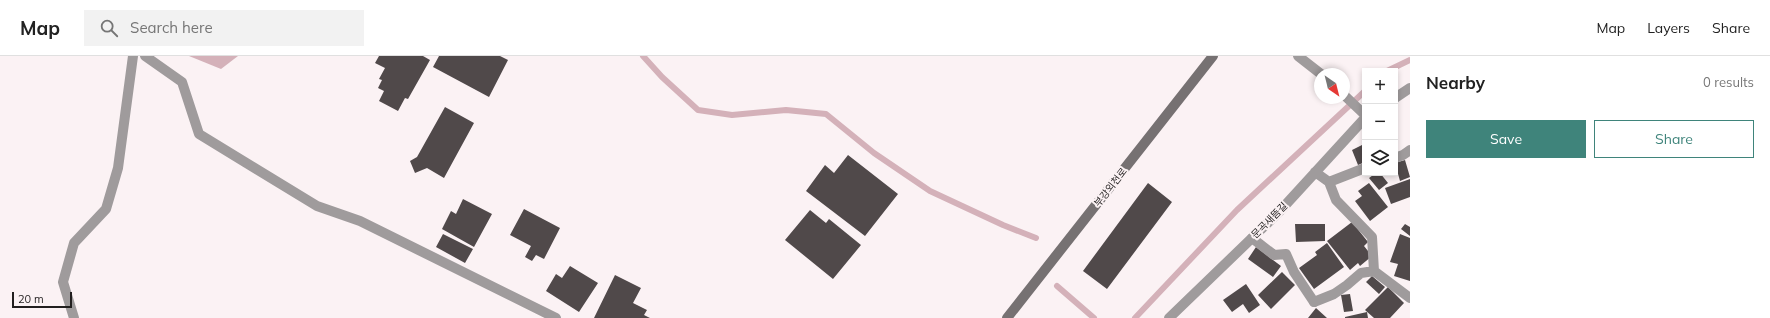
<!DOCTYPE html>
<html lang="en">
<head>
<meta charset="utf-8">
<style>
  body { margin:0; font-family:Mulish,"Noto Sans KR",sans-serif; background:#f2f2f2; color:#222 }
  .controls { position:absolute; right:12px; top:12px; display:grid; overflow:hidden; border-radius:0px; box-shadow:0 2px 6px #0003 }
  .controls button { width:36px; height:36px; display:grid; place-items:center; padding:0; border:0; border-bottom:1px solid #e0e0e0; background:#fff; color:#222; font:20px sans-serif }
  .compass { position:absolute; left:1314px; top:12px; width:36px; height:36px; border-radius:50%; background:#fff; box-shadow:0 2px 6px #0003; rotate:145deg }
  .scale { position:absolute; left:12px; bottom:10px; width:60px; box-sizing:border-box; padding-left:4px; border:2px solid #221f1f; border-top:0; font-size:11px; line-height:14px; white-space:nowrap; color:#221f1f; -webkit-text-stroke:3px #fbf2f4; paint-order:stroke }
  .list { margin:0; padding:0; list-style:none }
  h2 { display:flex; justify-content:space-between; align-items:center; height:52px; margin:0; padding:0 16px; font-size:17px }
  h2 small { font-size:13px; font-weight:400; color:#767676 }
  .actions { display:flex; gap:8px; padding:12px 16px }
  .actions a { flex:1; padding:9px 0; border:1px solid #3f847b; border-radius:0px; text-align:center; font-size:14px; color:#3f847b }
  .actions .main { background:#3f847b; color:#fff }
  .icon { flex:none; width:22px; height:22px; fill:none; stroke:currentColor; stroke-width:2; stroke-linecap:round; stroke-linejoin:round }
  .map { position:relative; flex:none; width:1410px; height:262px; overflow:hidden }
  header { display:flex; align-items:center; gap:24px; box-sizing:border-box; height:56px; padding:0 20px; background:#fff; border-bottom:1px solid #e0e0e0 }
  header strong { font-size:19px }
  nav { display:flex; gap:22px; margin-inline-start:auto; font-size:14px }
  .search { width:280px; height:36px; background:#f2f2f2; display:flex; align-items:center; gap:10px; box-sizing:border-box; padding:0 14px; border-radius:0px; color:#767676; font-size:15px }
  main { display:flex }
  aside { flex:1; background:#fff }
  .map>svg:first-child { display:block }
  .water { fill:#d4b1b9 }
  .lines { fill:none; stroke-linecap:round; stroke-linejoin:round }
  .stream { stroke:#d4b1b9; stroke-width:6 }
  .building { fill:#50494a }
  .service { stroke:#9f9b9c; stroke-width:10 }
  .minor { stroke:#9f9b9c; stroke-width:10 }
  .secondary { stroke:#767172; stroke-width:10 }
  .labels { text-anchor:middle; stroke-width:4; stroke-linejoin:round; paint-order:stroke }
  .street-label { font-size:10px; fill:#221f1f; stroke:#fbf2f4 }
</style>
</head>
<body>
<header>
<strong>Map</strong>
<div class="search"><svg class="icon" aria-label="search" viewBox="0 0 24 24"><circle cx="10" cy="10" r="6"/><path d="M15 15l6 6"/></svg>Search here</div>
<nav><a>Map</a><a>Layers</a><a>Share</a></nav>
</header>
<main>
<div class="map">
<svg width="1410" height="262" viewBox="0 0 1410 262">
  <rect width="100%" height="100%" fill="#fbf2f4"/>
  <path class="water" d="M189 0H238L221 13Z"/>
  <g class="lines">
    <path class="stream" d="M643 0 662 21 698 54 732 59 786 54 826 58 874 97 930 135 1003 169 1036 182
      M1387 15 1410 4
      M1057 230 1094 262
      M1135 262 1237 154 1365 35"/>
  </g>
  <path class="building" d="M379 0H423L430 4 408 43 405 42 398 55 379 45 384 35 378 32 382 24 379 23 385 12 375 7Z
    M439 0H500L508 4 489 41 433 11Z
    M445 51 474 67 444 122 427 112 415 117 410 105 417 101Z
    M1365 83V106L1358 109 1352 94 1362 89V84Z
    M848 99 898 138 865 180 806 135 825 109 834 117Z
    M1405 104 1410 121 1400 125 1395 107Z
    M1376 117H1380L1388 127 1379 134 1369 122Z
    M1410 123V141L1391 148 1385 132Z
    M1148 127 1172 146 1107 233 1083 215Z
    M1369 127 1388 151 1370 165 1355 145 1362 140 1358 135Z
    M463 143 492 158 474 191 442 173 451 155 456 158Z
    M524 153 560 172 544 203 536 199 532 205 525 201 531 190 510 179Z
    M810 154 826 167 829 163 861 189 833 223 785 184Z
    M1352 166 1368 186 1364 190 1372 200 1360 210 1358 207 1350 214 1327 185Z
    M1295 168H1325V185L1296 186Z
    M1405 168 1410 171V180L1401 173Z
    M443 178 473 193 465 207 436 191Z
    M1400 178 1410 182V225L1394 220 1398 208 1390 206Z
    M1327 187 1344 211 1314 233 1299 212 1317 199 1315 196Z
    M1256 191 1281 210 1273 221 1248 203Z
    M570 210 598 227 579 256 546 235 556 218 562 222Z
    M1282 216 1295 229 1271 253 1258 239Z
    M615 219 641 232 633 247 647 254 644 259 650 262H594Z
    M1372 220 1385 231 1379 238 1366 226Z
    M1246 228 1260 249 1249 257 1243 248 1232 256 1223 244Z
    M1388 231 1404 247 1390 262H1374L1365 254Z
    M1350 238 1353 255 1344 256 1341 239Z
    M1316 252 1327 262H1308Z
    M1367 256 1368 262H1345V261Z"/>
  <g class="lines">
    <path class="service" d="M1252 182 1274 199 1286 198 1294 216 1314 246"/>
    <path class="minor" d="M145 0 182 26 199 78 317 150 360 165 556 262
      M1298 0 1321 18
      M1344 39 1365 59
      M1395 42 1410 32
      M1395 102 1403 99 1410 94
      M1315 116 1329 126 1365 112
      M1329 126 1336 144 1372 181 1374 215 1410 242
      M1314 246 1334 238 1347 229 1361 217 1374 215
      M74 262 63 226 74 187 106 153 118 112 133 0
      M1169 262 1278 157 1365 62"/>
    <path class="secondary" d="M1007 262 1213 0"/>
  </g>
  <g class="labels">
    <g class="street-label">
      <text transform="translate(1110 131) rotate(-52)" y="4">부강외천로</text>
      <text transform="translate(1269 164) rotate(-45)" y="4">문곡새뜸길</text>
    </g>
  </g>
</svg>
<div class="controls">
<button>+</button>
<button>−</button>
<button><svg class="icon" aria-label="layers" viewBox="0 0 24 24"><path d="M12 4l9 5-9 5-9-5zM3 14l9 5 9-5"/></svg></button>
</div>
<svg class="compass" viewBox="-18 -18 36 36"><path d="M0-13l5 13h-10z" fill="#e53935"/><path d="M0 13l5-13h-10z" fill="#767676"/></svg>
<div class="scale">20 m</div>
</div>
<aside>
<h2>Nearby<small>0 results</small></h2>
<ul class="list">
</ul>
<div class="actions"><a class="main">Save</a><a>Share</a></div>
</aside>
</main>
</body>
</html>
